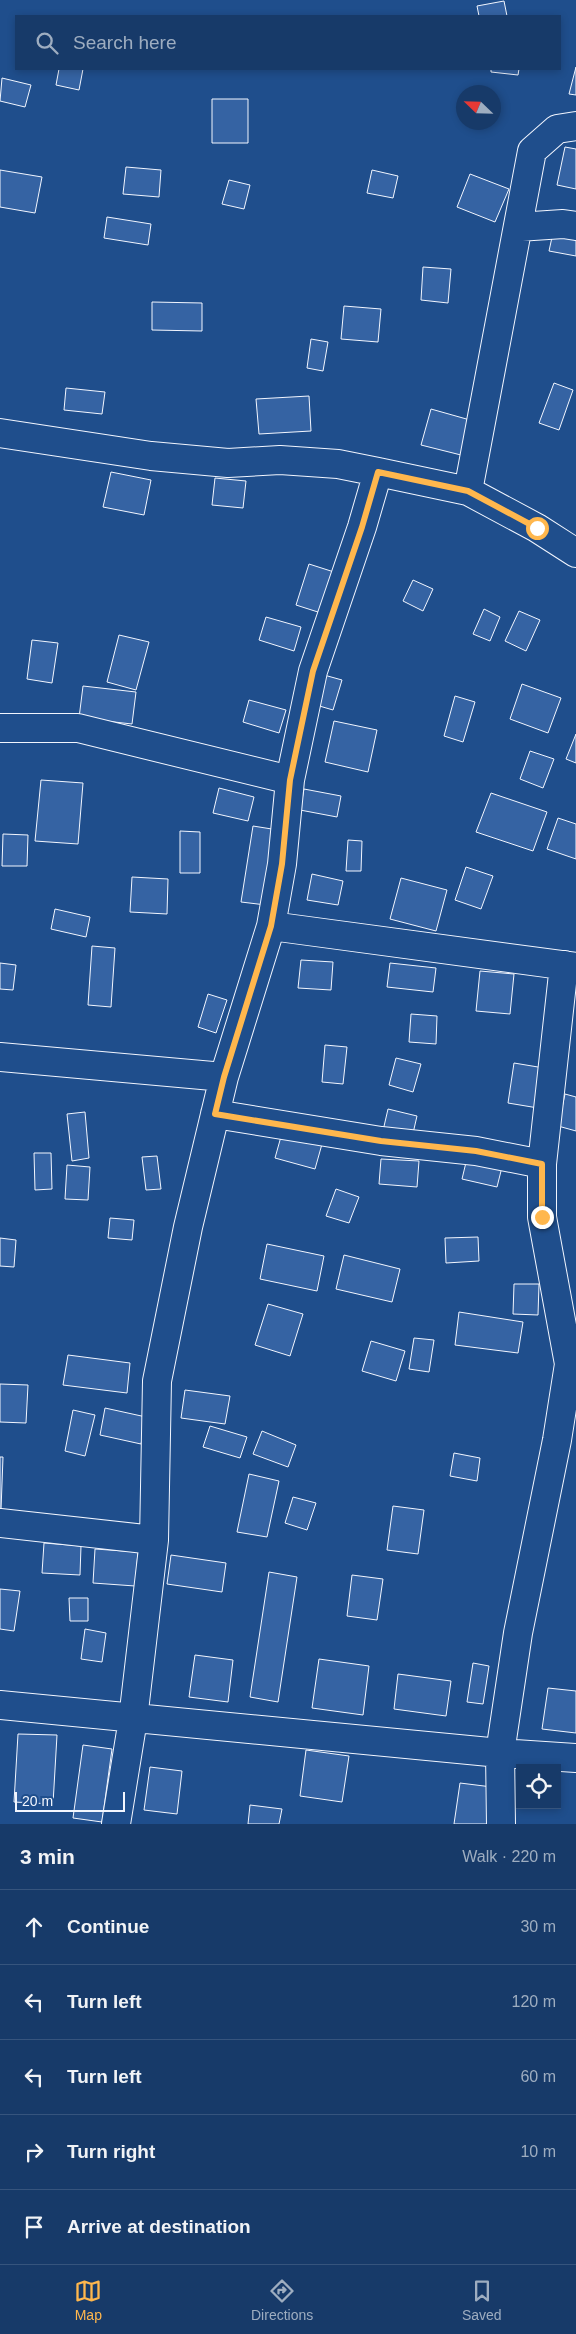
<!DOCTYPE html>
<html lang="en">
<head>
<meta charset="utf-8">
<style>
  body { margin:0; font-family:Helvetica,sans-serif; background:#244571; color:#f1f3f6 }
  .controls { position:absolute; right:15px; bottom:15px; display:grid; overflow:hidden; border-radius:0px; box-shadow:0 2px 8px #0003 }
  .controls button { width:45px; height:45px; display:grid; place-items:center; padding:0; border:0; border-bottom:1px solid #36547d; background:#173a69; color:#f1f3f6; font:25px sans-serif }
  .compass { position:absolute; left:456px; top:85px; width:45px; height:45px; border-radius:50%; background:#173a69; box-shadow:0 2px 8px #0003; rotate:293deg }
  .scale { position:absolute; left:15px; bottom:12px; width:110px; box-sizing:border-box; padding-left:5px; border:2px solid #f2f6ff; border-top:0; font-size:14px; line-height:18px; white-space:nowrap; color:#f2f6ff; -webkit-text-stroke:4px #1f4e8c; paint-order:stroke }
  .stop { position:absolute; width:15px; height:15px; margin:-11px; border:4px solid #ffb74d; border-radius:50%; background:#fff }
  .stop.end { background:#ffb74d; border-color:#fff; box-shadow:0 1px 5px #0008 }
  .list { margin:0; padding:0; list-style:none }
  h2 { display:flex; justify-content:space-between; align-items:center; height:65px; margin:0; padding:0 20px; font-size:21px }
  h2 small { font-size:16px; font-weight:400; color:#9eadc0 }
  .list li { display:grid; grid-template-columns:32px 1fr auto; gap:15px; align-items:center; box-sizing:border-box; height:75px; padding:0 20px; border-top:1px solid #36547d }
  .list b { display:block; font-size:19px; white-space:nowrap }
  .list em { font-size:16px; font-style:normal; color:#9eadc0 }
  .icon { flex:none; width:28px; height:28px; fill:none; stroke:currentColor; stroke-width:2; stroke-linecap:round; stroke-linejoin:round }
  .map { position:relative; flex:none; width:576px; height:1824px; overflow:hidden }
  .search { position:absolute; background:#173a69; box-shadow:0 2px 8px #0003; left:15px; right:15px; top:15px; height:55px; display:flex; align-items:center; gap:12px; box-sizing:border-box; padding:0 18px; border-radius:0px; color:#9eadc0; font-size:19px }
  .sheet { height:440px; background:#173a69 }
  nav { display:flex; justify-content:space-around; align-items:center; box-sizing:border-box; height:70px; border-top:1px solid #36547d; background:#173a69; font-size:14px; color:#9eadc0 }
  nav a { display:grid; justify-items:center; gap:2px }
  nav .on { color:#ffb74d }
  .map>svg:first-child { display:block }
  .building { fill:#3563a3; stroke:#f2f6ff }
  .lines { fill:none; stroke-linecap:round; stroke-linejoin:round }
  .street-casing { stroke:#f2f6ff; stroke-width:30 }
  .street { stroke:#1f4e8c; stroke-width:28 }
  .route { stroke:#ffb74d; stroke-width:6 }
</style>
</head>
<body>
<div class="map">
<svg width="576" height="1824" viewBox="0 0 576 1824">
  <rect width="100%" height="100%" fill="#1f4e8c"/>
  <path class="building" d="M504 1 507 16H479L477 6Z
    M576 67V95L569 94Z
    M59 69H83L79 90 56 85Z
    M491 69H519L518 75 491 72Z
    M2 78 31 85 25 107 0 101Z
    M212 99H248V143H212Z
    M565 147 576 149V189L557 185Z
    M126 167 161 170 159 197 123 194Z
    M0 170 42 177 35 213 0 207Z
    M372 170 398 176 393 198 367 193Z
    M470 174 509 189 495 222 457 207Z
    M229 180 250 185 244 209 222 204Z
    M107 217 151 224 148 245 104 238Z
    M554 228 576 233V256L549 251Z
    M423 267 451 269 448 303 421 300Z
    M152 302 202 303V331L152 330Z
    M344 306 381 309 378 342 341 339Z
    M311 339 328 342 323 371 307 368Z
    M554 383 573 390 559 430 539 423Z
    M66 388 105 392 102 414 64 410Z
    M309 396 311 431 259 434 256 399Z
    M431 409 470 420 461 455 421 445Z
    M111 472 151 480 144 515 103 507Z
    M215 478 246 481 243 508 212 505Z
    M309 564 334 572 321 613 296 605Z
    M413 580 433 589 423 611 403 601Z
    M484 609 500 617 490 641 473 634Z
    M519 611 540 620 526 651 505 641Z
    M266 617 301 627 294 651 259 640Z
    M119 635 149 642 136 690 107 682Z
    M32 640 58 643 52 683 27 679Z
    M324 675 342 680 333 710 316 705Z
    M522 684 561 698 548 733 510 719Z
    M83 686 136 692 132 724 79 718Z
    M455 696 475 702 463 742 444 736Z
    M249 700 286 710 279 733 243 722Z
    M334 721 377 730 368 772 325 762Z
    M576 734V763L566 759Z
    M530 751 554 759 543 788 520 779Z
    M41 780 83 783 78 844 35 841Z
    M219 788 254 797 248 821 213 813Z
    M304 789 341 796 337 817 300 810Z
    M491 793 547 812 533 851 476 832Z
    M558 818 576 824V859L547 849Z
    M253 826 278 830 266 905 241 902Z
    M180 831 200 832V873H180Z
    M3 834 28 835 27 866H2Z
    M348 840 362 841 361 871H346Z
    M466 867 493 876 481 909 455 900Z
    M312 874 343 881 338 905 307 900Z
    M132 877 168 879 167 914 130 912Z
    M401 878 447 890 436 931 390 919Z
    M55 909 90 917 86 937 51 929Z
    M92 946 115 948 111 1007 88 1005Z
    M301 960 333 962 331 990 298 988Z
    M0 963 16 965 13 990 0 989Z
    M390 963 436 968 433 992 387 987Z
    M480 971 514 974 510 1014 476 1011Z
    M208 994 227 1000 216 1033 198 1027Z
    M411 1014 437 1016 436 1044 409 1042Z
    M325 1045 347 1047 343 1084 322 1082Z
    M396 1058 421 1064 413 1092 389 1085Z
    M514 1063 544 1068 538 1108 508 1103Z
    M565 1094 576 1097V1131L558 1126Z
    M388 1109 417 1116 411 1142 382 1135Z
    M85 1112 89 1158 72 1161 67 1114Z
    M282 1133 322 1144 315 1169 275 1158Z
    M34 1153H51L52 1189 35 1190Z
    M468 1154 503 1163 497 1187 462 1179Z
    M157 1156 161 1189 146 1190 142 1157Z
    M381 1159 419 1161 417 1187 379 1184Z
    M67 1165 90 1167 88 1200 65 1199Z
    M336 1189 359 1197 349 1223 326 1216Z
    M110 1218 134 1220 132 1240 108 1238Z
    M478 1237 479 1261 446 1263 445 1238Z
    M0 1238 16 1240 14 1267 0 1266Z
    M267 1244 324 1256 317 1291 260 1279Z
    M344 1255 400 1269 392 1302 336 1289Z
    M514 1284H539L538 1315 513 1314Z
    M268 1304 303 1314 290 1356 255 1345Z
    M459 1312 523 1322 518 1353 455 1345Z
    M414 1338 434 1340 429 1372 409 1369Z
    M371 1341 405 1351 396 1381 362 1371Z
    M68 1355 130 1363 127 1393 63 1385Z
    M0 1384 28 1385 26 1423 0 1422Z
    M185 1390 230 1396 225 1424 181 1418Z
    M105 1408 146 1417 141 1444 100 1435Z
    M73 1410 95 1415 85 1456 65 1451Z
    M210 1426 247 1437 240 1458 203 1447Z
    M262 1431 296 1445 288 1467 253 1454Z
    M454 1453 480 1458 477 1481 450 1476Z
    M0 1457H3L1 1510H0Z
    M249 1474 279 1481 267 1537 237 1532Z
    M293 1497 316 1503 307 1530 285 1523Z
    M393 1506 424 1510 418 1554 387 1550Z
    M44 1543 81 1546 80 1575 42 1573Z
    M95 1549 138 1552 135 1586 93 1583Z
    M171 1555 226 1563 222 1592 167 1584Z
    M269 1572 297 1577 278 1702 250 1697Z
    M352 1575 383 1579 377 1620 347 1616Z
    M0 1589 20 1591 14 1631 0 1629Z
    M69 1598H88V1621H70Z
    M85 1629 106 1633 102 1662 81 1659Z
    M195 1655 233 1660 228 1702 189 1697Z
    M319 1659 369 1666 363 1715 312 1708Z
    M473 1663 489 1666 483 1704 467 1702Z
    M398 1674 451 1681 446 1716 394 1709Z
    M548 1688 576 1691V1733L542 1729Z
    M18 1734 57 1735 53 1804 14 1802Z
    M83 1745 112 1749 102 1822 73 1818Z
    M306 1750 349 1756 342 1802 300 1796Z
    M150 1767 182 1771 177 1814 144 1810Z
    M460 1783 492 1787 487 1824H454Z
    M250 1805 282 1809 279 1824H248Z"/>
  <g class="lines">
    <g class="street-casing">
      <path id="street" d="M518 227 563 224 576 226
        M0 433 151 456 228 463 280 460 338 464 378 472 468 491 537 528 576 553
        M468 491 532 151 557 129 576 126
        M0 728H78L290 780
        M271 926 576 967
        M564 965 542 1164V1217L569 1364
        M0 1057 224 1077
        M215 1114 381 1141 476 1151 542 1164
        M0 1523 154 1540
        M0 1705 500 1753 576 1758
        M116 1824 133 1719 154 1540 157 1381 188 1227 224 1077 271 926 282 864 290 780 313 671 362 527 378 472
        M501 1824 500 1753 518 1633 557 1440 569 1364 576 1365"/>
    </g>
    <use href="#street" class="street"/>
  </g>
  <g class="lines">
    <path class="route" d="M537 528 468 491 378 472 362 527 313 671 290 780 282 864 271 926 224 1077 215 1114 381 1141 476 1151 542 1164V1217"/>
  </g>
</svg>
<div class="controls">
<button><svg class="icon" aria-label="locate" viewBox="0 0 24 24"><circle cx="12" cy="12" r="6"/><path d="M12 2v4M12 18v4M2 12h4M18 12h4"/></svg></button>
</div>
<svg class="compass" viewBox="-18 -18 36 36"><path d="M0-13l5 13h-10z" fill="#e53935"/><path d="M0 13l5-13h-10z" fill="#9eadc0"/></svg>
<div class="scale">20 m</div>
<div class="stop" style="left:537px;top:528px"></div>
<div class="stop end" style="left:542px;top:1217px"></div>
<div class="search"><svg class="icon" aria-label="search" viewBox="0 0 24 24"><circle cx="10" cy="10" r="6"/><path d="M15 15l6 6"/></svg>Search here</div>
</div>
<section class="sheet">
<h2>3 min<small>Walk · 220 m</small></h2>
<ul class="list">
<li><svg class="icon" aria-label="ahead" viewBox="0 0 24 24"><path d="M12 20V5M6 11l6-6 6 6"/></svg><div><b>Continue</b></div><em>30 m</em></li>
<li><svg class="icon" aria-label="left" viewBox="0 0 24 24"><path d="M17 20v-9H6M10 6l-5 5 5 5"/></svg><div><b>Turn left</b></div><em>120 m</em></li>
<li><svg class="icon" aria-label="left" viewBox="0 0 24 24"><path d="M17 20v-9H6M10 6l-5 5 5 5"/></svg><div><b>Turn left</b></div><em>60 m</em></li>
<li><svg class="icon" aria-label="right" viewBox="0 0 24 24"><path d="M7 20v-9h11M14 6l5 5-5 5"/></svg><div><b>Turn right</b></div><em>10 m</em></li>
<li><svg class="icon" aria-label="arrive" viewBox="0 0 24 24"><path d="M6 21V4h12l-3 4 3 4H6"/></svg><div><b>Arrive at destination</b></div></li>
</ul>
</section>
<nav>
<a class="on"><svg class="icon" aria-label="map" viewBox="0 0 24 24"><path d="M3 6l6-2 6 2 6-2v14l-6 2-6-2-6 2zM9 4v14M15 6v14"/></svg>Map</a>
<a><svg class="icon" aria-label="directions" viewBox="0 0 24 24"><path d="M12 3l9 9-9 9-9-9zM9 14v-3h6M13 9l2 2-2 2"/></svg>Directions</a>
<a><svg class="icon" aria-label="saved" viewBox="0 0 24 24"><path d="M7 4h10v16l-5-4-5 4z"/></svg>Saved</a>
</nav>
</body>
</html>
